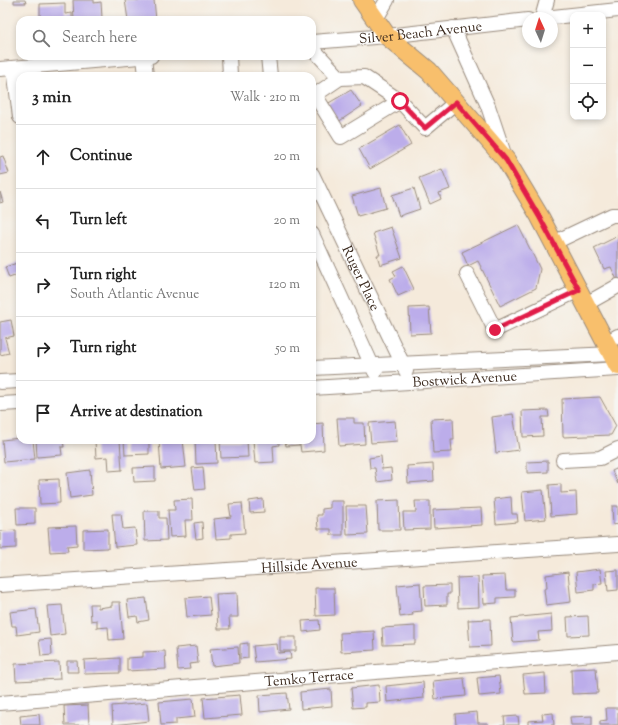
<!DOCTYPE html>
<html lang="en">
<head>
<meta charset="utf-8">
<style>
  body { margin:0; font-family:"Sorts Mill Goudy",serif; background:#f6f6f6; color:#222 }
  .controls { position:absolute; right:12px; top:12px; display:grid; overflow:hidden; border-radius:8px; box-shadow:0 2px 6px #0003 }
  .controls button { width:36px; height:36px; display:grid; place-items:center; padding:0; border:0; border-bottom:1px solid #e0e0e0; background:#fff; color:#222; font:20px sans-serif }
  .compass { position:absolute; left:522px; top:12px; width:36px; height:36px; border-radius:50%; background:#fff; box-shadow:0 2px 6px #0003; rotate:356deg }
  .stop { position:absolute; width:12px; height:12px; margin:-9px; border:3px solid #e11d48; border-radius:50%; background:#fff }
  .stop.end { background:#e11d48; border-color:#fff; box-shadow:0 1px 4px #0008 }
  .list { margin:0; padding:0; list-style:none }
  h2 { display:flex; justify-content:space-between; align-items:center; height:52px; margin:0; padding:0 16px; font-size:17px }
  h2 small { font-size:13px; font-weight:400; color:#767676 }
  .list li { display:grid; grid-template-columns:26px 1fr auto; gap:12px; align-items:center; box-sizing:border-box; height:64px; padding:0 16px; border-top:1px solid #e0e0e0 }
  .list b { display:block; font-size:15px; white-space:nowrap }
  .list p { margin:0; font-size:13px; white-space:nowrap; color:#767676 }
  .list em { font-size:13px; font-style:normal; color:#767676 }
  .icon { flex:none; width:22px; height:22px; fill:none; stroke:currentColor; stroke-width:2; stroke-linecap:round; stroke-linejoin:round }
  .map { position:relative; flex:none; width:618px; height:725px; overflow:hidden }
  .search { position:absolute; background:#fff; box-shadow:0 2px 6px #0003; left:16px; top:16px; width:300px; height:44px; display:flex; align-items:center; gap:10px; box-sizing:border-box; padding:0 14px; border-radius:12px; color:#767676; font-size:15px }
  .panel { position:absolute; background:#fff; box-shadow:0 2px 6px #0003; left:16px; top:72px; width:300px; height:372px; border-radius:12px }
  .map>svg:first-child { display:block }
  .building { fill:#bcadea }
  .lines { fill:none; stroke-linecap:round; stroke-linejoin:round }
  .minor-casing { stroke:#988a7c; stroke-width:16 }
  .major-casing { stroke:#988a7c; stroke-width:20 }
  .minor { stroke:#fff; stroke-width:14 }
  .major { stroke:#f8bf6c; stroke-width:18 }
  .route { stroke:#e11d48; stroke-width:5 }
  .labels { text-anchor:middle; stroke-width:4; stroke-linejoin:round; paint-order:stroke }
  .street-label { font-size:14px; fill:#3b2a1e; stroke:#f6f6f2 }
</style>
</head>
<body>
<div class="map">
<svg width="618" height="725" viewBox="0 0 618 725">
  <rect width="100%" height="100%" fill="#f6f6f2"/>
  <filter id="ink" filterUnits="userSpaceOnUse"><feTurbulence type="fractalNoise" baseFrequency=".025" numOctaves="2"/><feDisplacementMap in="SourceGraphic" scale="8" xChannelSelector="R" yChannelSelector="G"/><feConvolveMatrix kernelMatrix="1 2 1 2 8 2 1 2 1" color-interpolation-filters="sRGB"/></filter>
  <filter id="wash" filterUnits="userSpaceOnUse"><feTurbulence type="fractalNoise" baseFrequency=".012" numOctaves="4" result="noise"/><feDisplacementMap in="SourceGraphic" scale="16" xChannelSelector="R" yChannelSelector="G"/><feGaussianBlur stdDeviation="0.9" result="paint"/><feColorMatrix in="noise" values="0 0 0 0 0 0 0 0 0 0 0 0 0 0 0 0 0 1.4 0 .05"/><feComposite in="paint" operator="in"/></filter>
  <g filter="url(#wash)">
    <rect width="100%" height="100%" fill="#f5eadb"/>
    <g id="blocks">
      <path class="building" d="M14 0H25L26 3H14Z
        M73 0H94V3L101 2 102 18 74 20Z
        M125 0H154L156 20H128Z
        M65 3V14L72 13V20H40V4Z
        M351 90 362 106 338 122 327 104Z
        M400 125 411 145 370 169 359 149Z
        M3 156 9 173 0 175V157Z
        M442 169 450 189 439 193 441 199 430 204 419 178Z
        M381 188 386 208 358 216 352 196Z
        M414 188 420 209 399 216 392 195Z
        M0 192 3 202 0 203Z
        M518 225 540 269 536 288 500 306 478 261 468 266 462 252Z
        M391 227 402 258 380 265 377 255H380L373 233Z
        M618 234V282L611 267 604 269 594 248 614 238Z
        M20 262V274L9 278 5 267Z
        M403 266 414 289 398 296 390 279 396 276 393 271Z
        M429 307 431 333 410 334 409 308Z
        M11 320 14 336 5 338 9 353 0 355V322Z
        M600 397 616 426 611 435 563 437 562 399Z
        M548 410 549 417H542L543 436 523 437 522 411Z
        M513 414 519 450 496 453 492 417Z
        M337 418H354V423H364L365 444 339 446Z
        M453 418 454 440H451L452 452 433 453 431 419Z
        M395 421 397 441 371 443 369 423Z
        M323 423 324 450 301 452 300 445 286 446 285 440H312V424Z
        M20 438V440H33L35 459 4 462 2 440Z
        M36 440H63L64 447H61L62 455 37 457Z
        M95 440H120L122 470 109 471 108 457 96 458Z
        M124 440H149V454L125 455Z
        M159 440H183L186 467 161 469Z
        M195 440H216L217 463 196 464Z
        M220 440H247L248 457 221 458Z
        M253 440H279V445L273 446 274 462 255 463Z
        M381 456 382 469 391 468 392 480 377 482 375 468H370L369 458Z
        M548 461V472L527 473V462Z
        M433 464 434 481 408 483 407 466Z
        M155 467V481L134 482 133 468Z
        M203 467 205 489 195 490 192 468Z
        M618 468V484L612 471Z
        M90 470 92 495 70 498 67 473Z
        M59 479 60 503 40 504 39 480Z
        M561 484V493L576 492 577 514 551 516 549 485Z
        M543 490 546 519 525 521 522 492Z
        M511 497 512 514H517L518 522 496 524 494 499Z
        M192 499 193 520H185L186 536 170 537 168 510H175L174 500Z
        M263 499 264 512 250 513 249 501Z
        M399 500 400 530H378L377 501Z
        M330 501H343V535H331V529H318L317 515H322V509L330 508Z
        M415 501H430V529L404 530 403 512H416Z
        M242 503 245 533 231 534V538L216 539 214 519 231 517 229 504Z
        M346 506H366L368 534 347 535Z
        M612 506H618V524L613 525Z
        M16 508H35V524L17 525Z
        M481 508 482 525 434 528 433 510Z
        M144 511H159V518H166L167 540 145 541Z
        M112 514H121L123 529 135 528 137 545 115 547Z
        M202 522 203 538 196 539 194 523Z
        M76 526 77 545 67 546 68 551 50 552 48 527Z
        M108 529V548L83 549V530Z
        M16 530V548L0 549V531Z
        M600 569 602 583 594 584V590L578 592 576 572Z
        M618 570V590L608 591 606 571Z
        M568 572 571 602 546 605 544 589 547 588 546 575Z
        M505 575 506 590H515V597L497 598V603L484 604 482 576Z
        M478 577 479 607 458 608 457 578Z
        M420 583 422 611 412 612 413 615 400 617 397 585Z
        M450 585V594H447V605L425 606 424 586Z
        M315 588H334L335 615 316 616Z
        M237 593 238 617H229L230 629H218L216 594Z
        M209 596 211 615 187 617 185 598Z
        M146 598 149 620 138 622 137 616 129 617 127 600Z
        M112 602H120L123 639 109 640 108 627 97 628V620L91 621 90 604H98V608L112 606Z
        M62 605 65 634 50 636 47 606Z
        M36 609 39 632 17 635 16 626H12L10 612Z
        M551 614 552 631 538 632 539 640 513 642 511 618Z
        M588 616 589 635 568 636 567 617Z
        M490 619 491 646 470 647 468 620Z
        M319 620 320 630 303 632 302 621Z
        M415 626V644L383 645 382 628Z
        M374 631 375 650 341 652 340 633Z
        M280 637H296V651H280Z
        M51 639 52 655 41 656 39 640Z
        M248 643V658L240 659V644Z
        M277 644 278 653 290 652 291 659 255 662 253 646Z
        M196 646 198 663 189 664 190 669 178 670 176 648Z
        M238 647 239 663 212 666 210 649Z
        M165 651 166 669 127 671V658L143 657V652Z
        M120 658V673L85 674 84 660Z
        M67 661H77L78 672H67Z
        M59 662 60 679 16 681 15 664Z
        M596 668 598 693 572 694 571 669Z
        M545 673 546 693 525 694 523 675Z
        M499 676 501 694 479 696 477 678Z
        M464 678 466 696 435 699 433 681Z
        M423 682 424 698 387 702 386 686Z
        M379 685 380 702 366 703V707L353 708 351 688Z
        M331 689 332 706 301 709 300 692Z
        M287 693 289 709 260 712 259 695Z
        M240 695 242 715 205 718 203 698Z
        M193 699 195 717 176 719V724L161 725 159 702Z
        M147 703 149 721 113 725 112 706Z
        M88 705 89 725H65L64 706Z
        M606 708H618V725H600V721L607 720Z
        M477 712 478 723H488V725H456L455 714Z
        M553 713 554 725H528V721L543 720 542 714Z
        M39 714 40 725H21L20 716Z
        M518 716 519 725H500L505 724 504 717Z
        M592 716V725H571L570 717Z"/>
    </g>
  </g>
  <g filter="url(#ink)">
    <use href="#blocks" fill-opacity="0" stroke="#988a7c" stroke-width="1"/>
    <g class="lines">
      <g class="minor-casing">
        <g id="minor">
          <path d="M542 18 547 0"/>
          <path d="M544 18 618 10"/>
          <path d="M376 19 387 0"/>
          <path d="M453 28 488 106 504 154"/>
          <path id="s1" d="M312 42 387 36 528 20"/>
          <path d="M312 48 340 78 315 95 341 137 400 101"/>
          <path d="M268 56 270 76"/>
          <path d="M144 57 146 76"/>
          <path d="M14 68 20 117"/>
          <path d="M0 69 151 56"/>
          <path d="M227 76 230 75 229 56"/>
          <path d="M340 78 364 77 400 101 425 128 456 102"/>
          <path id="s2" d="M312 174 406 371"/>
          <path d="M312 234 375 372"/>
          <path d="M553 243 612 215H618"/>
          <path d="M467 274 495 330 579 290"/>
          <path d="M586 304 618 286"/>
          <path d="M606 343 618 336"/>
          <path d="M312 368 612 354"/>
          <path d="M0 382 20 381"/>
          <path id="s3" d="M312 388 618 369"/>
          <path d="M0 404 20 403"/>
          <path d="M563 460 600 458 618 449"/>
          <path id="s4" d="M0 585 618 544"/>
          <path id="s5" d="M0 703 618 652"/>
        </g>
      </g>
      <g class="major-casing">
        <path id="major" d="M362 0 387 36 429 71 506 160 540 217 618 366"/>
      </g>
      <use href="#minor" class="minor"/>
      <use href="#major" class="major"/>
    </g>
  </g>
  <g class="lines" filter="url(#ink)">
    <path class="route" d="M400 101 425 128 456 102 506 160 540 218 579 290 495 330"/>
  </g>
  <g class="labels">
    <g class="street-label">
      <text dy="5" stroke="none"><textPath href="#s1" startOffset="109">Silver Beach Avenue</textPath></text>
      <text dy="5" stroke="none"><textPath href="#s2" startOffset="115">Ruger Place</textPath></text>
      <text dy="5" stroke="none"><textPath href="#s3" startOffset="153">Bostwick Avenue</textPath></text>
      <text dy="5" stroke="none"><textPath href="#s4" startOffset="310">Hillside Avenue</textPath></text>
      <text dy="5" stroke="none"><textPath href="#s5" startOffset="310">Temko Terrace</textPath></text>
    </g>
  </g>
</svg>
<div class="controls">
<button>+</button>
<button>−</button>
<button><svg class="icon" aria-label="locate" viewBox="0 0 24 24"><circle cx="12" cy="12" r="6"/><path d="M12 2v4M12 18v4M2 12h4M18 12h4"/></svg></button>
</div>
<svg class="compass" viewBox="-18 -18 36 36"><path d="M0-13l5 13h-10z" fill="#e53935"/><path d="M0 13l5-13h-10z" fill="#767676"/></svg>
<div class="stop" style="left:400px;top:101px"></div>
<div class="stop end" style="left:495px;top:330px"></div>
<div class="search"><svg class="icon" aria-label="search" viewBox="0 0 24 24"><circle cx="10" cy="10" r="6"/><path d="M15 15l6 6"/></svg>Search here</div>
<section class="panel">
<h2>3 min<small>Walk · 210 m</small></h2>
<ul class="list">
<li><svg class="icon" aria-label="ahead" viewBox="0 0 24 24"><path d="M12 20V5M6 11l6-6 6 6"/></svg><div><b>Continue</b></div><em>20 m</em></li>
<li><svg class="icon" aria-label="left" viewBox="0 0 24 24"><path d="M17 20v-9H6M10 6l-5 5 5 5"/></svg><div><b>Turn left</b></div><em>20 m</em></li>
<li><svg class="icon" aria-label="right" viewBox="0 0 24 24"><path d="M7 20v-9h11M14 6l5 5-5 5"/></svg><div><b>Turn right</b><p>South Atlantic Avenue</p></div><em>120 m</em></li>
<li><svg class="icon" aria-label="right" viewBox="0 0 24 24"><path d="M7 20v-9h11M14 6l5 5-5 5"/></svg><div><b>Turn right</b></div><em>50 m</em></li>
<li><svg class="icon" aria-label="arrive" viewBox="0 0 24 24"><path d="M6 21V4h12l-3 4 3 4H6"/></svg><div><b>Arrive at destination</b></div></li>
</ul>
</section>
</div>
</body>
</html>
